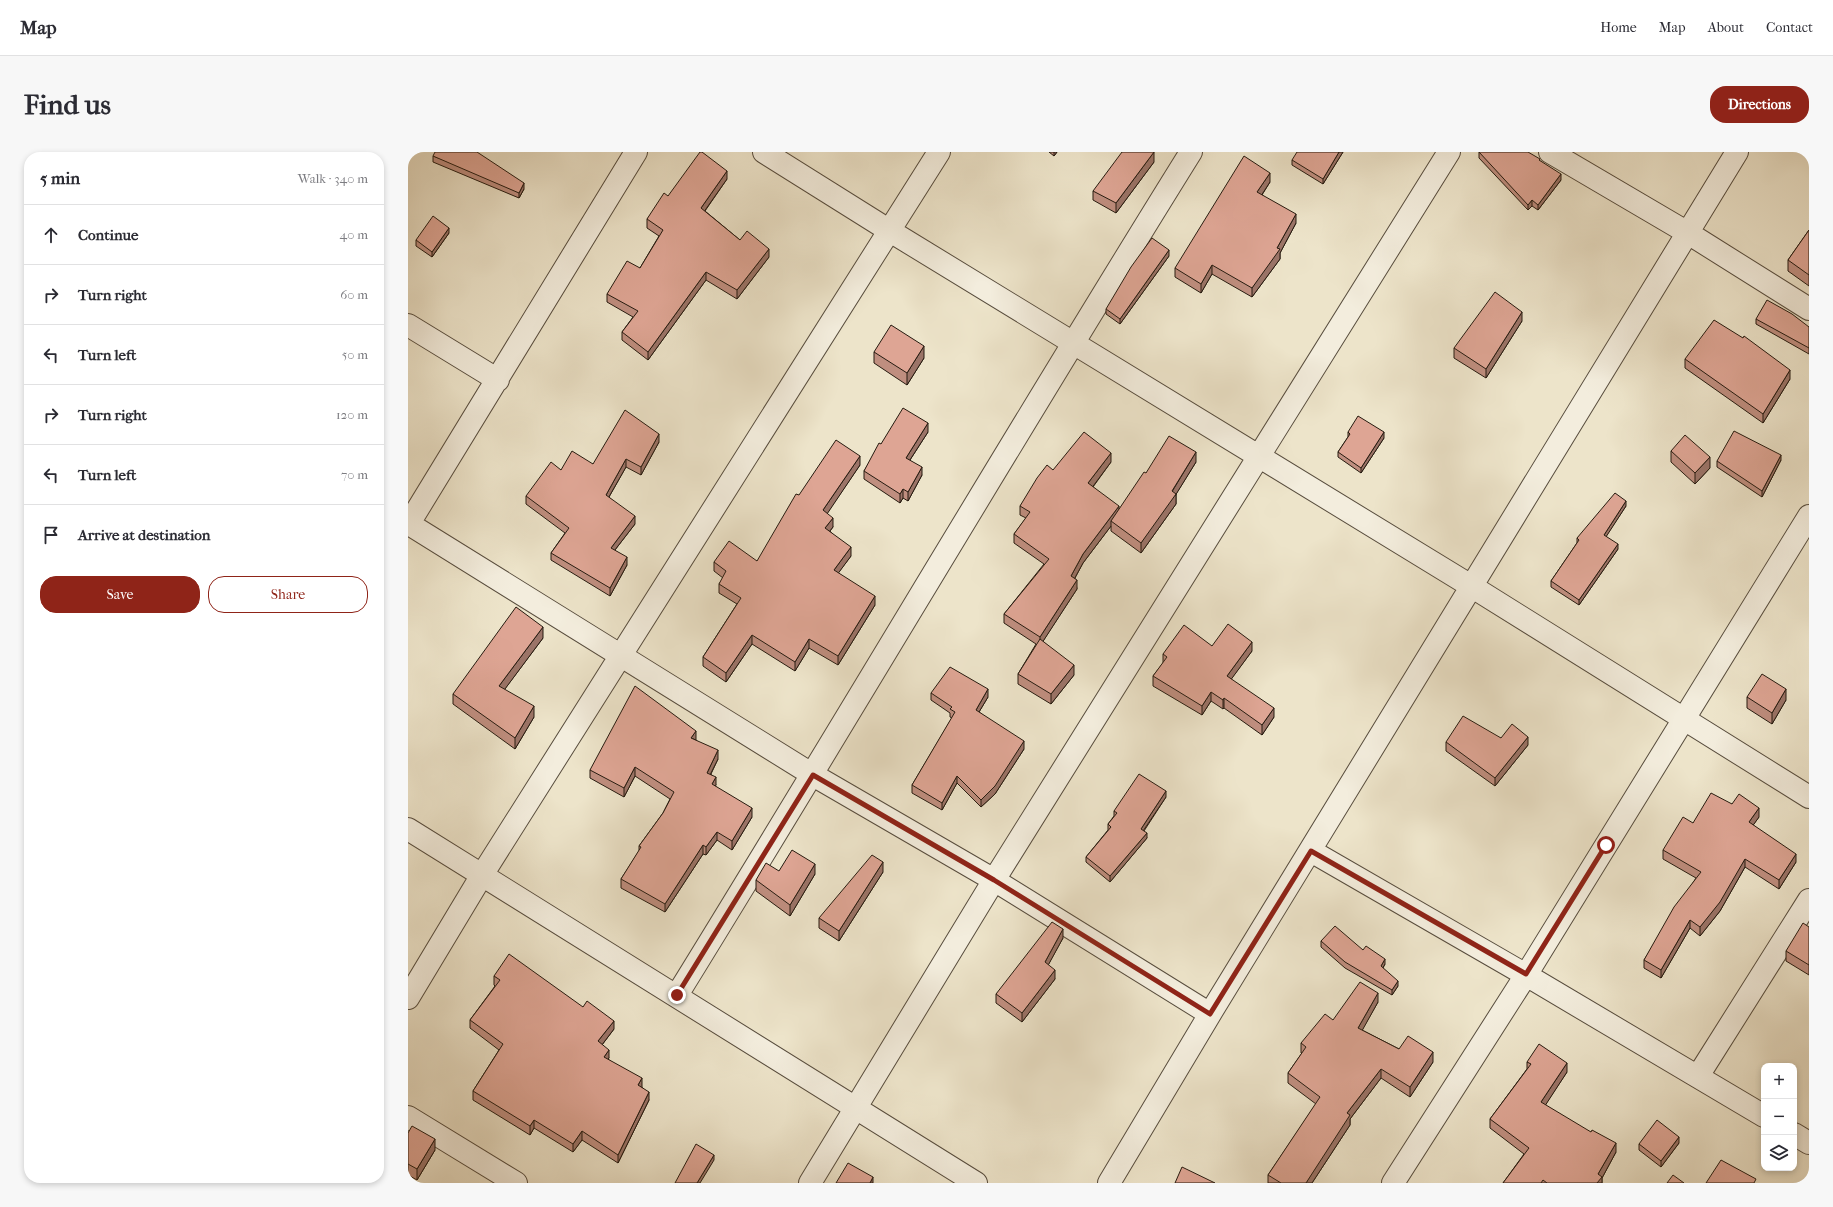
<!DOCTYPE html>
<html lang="en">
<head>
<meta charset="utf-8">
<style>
  body { margin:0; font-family:"IM FELL French Canon",serif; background:#f7f7f7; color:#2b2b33 }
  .controls { position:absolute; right:12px; bottom:12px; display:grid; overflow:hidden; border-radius:8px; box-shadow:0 2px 6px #0003 }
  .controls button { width:36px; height:36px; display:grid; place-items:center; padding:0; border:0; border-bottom:1px solid #e1e1e2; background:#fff; color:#2b2b33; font:20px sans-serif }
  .stop { position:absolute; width:12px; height:12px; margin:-9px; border:3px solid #8f2418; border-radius:50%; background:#fff }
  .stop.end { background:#8f2418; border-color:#fff; box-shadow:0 1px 4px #0008 }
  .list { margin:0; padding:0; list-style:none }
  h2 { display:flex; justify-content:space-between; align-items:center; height:52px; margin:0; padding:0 16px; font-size:17px }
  h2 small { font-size:13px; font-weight:400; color:#7c7c81 }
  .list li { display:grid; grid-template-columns:26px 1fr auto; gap:12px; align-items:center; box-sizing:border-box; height:60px; padding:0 16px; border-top:1px solid #e1e1e2 }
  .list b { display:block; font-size:15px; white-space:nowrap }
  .list em { font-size:13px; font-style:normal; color:#7c7c81 }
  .actions { display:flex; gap:8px; padding:12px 16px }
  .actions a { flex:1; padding:9px 0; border:1px solid #8f2418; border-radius:16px; text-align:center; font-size:14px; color:#8f2418 }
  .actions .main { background:#8f2418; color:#fff }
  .icon { flex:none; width:22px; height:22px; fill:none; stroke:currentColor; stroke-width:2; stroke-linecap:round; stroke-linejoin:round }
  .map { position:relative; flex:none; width:1401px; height:1031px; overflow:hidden; border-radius:16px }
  header { display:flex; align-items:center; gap:24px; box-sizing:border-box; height:56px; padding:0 20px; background:#fff; border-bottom:1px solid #e1e1e2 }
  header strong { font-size:19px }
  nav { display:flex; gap:22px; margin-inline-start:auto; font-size:14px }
  .intro { display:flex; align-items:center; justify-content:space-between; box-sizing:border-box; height:96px; padding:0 24px }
  h1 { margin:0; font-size:28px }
  .button { padding:10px 18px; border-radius:16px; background:#8f2418; color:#fff; font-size:14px; font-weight:700 }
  main { display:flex; gap:24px; padding:0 24px }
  aside { flex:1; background:#fff; border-radius:16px; box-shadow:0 2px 6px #0003 }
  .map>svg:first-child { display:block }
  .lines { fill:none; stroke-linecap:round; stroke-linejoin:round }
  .minor-casing { stroke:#584d3e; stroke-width:24 }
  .minor { stroke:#f3eddd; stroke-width:22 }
  .wall { fill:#bf8e7f; stroke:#261b10 }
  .shaded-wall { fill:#9b7468; stroke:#261b10 }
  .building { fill:#dea594; stroke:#261b10 }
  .route { stroke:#8f2418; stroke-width:5 }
</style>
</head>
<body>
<header>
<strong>Map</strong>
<nav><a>Home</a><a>Map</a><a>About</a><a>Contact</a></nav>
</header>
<div class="intro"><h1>Find us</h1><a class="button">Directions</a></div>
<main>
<aside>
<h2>5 min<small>Walk · 340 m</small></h2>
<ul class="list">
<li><svg class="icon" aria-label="ahead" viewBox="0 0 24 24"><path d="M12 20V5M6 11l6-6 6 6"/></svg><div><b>Continue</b></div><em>40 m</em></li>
<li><svg class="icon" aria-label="right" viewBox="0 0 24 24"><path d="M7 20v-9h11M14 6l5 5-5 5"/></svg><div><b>Turn right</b></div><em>60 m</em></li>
<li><svg class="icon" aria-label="left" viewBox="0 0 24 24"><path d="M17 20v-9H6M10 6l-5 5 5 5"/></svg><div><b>Turn left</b></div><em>50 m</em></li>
<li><svg class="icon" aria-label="right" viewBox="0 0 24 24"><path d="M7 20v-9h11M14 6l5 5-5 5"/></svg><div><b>Turn right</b></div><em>120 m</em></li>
<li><svg class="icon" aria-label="left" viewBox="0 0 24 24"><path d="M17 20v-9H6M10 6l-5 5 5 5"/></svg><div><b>Turn left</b></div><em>70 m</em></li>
<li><svg class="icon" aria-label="arrive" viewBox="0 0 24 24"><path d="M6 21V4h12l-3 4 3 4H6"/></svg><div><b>Arrive at destination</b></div></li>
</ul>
<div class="actions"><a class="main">Save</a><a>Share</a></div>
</aside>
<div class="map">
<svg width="1401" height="1031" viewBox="0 0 1401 1031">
  <rect width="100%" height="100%" fill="#ede4ca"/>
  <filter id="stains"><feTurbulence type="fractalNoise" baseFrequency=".005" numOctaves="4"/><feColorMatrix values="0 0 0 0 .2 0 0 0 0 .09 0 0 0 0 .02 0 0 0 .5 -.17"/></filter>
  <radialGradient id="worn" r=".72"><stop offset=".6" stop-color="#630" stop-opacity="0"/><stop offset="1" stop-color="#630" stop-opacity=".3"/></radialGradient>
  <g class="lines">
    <g class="minor-casing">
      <path id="minor" d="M356 0 482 79 1063 434 1401 645
        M1142 0 1280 81 1401 157
        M0 173 90 228
        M1 372 405 623 586 728 802 862
        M0 373 228 0
        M0 677 568 1031
        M903 699 1118 823 1356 964
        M269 843C442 563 609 279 783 0
        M0 846 74 723 531 0
        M1290 924 1401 748
        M0 965 108 1031
        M1386 982 1401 991
        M402 1031 586 728 1041 0
        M701 1031 802 862 1329 0
        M985 1031 1118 823 1401 364"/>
    </g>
    <use href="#minor" class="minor"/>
  </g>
  <path class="wall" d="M641 0H649L646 4Z
    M935 0 915 32 884 13V8Z
    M1071 0 1132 9 1153 28 1130 58 1124 54 1120 58 1071 6Z
    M25 4 116 37 111 46 25 10Z
    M746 10 708 61 685 48V39Z
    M319 27 297 59 332 88 361 105 329 147 298 128 240 208 214 188V180L225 165 199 150V142L232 116 251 84 239 76V67L260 44Z
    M862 30 854 43 888 71 872 101V107L844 145 804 122 793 141 767 125V116Z
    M1401 78V134L1380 119V108Z
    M41 81 24 105 8 94V88Z
    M761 104 712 172 698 162V157Z
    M1348 167 1401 175V202L1348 172Z
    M1114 169 1078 226 1046 206V196Z
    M466 200 516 206 499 233 466 211Z
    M1277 207 1382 227 1355 271 1277 216Z
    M520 280 502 308 514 323 500 349 495 346 492 351 456 327V319L473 292Z
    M940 280 976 286 953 321 930 305V300L940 285Z
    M251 290 233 323 218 315 201 345 227 372 207 398 219 413 202 444 143 408V401L157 381 118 352V344L153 318 185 312Z
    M1263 299 1302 316 1287 332 1263 310Z
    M1373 308 1354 345 1309 315V309Z
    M703 310 685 335 711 358 738 321 788 310 768 342V352L733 401 703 379V374L675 411 667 426 669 437 635 489 666 523 643 552 610 532V522L628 492 596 471V462L636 412 606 391V382L618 366 612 363V354L645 318Z
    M452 313 419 361 425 375 422 379 443 404 430 421 467 453 430 513 401 496 387 519 344 492 318 530 295 514V505L329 452 311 441V432L315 426 306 419V410L349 409Z
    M1218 354 1198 384 1210 397 1171 453 1143 435V429L1169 391V386Z
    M135 486 96 538 126 565 107 597 45 552V542Z
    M804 494 844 499 823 527 866 565 854 583 816 556 815 557 803 549 794 563 745 534V524L755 511V502Z
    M523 541 580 545 571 560 616 597 587 642 573 655 549 631 534 658 504 641V633L544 566 542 565V561L523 548Z
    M1339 545 1378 548 1364 572 1339 556Z
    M1093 586 1120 593 1087 634 1038 599V590Z
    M288 588 310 607 303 622 308 633 307 634 344 665 324 698 309 688 298 703 295 702 257 760 213 736V727L231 699V694L255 661 262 647 227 624 216 645 182 626V618Z
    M758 645 736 679 739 686 702 730 678 710V705L700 678V672L706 664V659Z
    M1324 652 1351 665 1345 673 1388 710 1371 737 1337 715 1312 759 1292 784 1282 776 1253 826 1236 816V808L1288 726 1255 707V698L1285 671Z
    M475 720 431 789 411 776V766Z
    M407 722 382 764 348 739V728Z
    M1401 775V823L1378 809V799Z
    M655 786 640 813 647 827 614 870 588 851V842Z
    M913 789 955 798 977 812 975 816 990 834 984 843 937 816 913 795Z
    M86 824 206 877 194 893 201 906 200 907 234 935 241 948 210 1011 174 988 165 1000 126 976 122 983 65 948V939L91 898 62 876V868L87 834 86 833Z
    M970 850 954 878 991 897 1025 910 1002 945 973 926 942 967V973L904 1031H860V1023L908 952 880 931V921L894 901H893V891L925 868Z
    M1119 910 1159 920 1137 953 1208 1000 1194 1026V1031H1095L1116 1002 1082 976V967L1119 917Z
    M0 981 27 998 9 1028 0 1023Z
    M1271 991 1253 1015 1231 998V992Z"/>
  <path class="shaded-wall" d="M646 0H649L646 4Z
    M746 0V10L708 61V51Z
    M931 0H935L915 32V27Z
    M319 19V27L293 64V56Z
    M862 21V30L849 50V40Z
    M1153 22V28L1130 58V53Z
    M116 31V37L111 46V41Z
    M1124 48V54L1120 58V53Z
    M888 62V71L872 101V107L844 145V136L869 96Z
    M41 76V81L24 105V100Z
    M361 97V105L329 147V138Z
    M761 98V104L712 172V167Z
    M804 113V122L793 141V132Z
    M298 120V128L240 208V200Z
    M1114 160V169L1078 226V217Z
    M516 194V206L499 233V221Z
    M1382 218V227L1355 271V262Z
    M520 271V280L498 314V306Z
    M976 280V286L953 321V316Z
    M251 282V290L233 323V315Z
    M788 300V310L767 344 768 342V352L733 401V391Z
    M703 301V310L680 341V331Z
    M1373 303V308L1354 345V339Z
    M452 304V313L415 368V358Z
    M1302 305V316L1287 332V321Z
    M218 307V315L198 350V343Z
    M514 315V323L500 349V340Z
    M495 337V346L492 351V342Z
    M1218 349V354L1196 388V383Z
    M711 354V363L703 369V374L675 411 663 433V424L675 402Z
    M227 364V372L203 403V396Z
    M425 366V375L417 385V376Z
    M1210 392V397L1171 453V448Z
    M443 395V404L426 427V418Z
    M219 405V413L202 444V436Z
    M669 428V437L632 494V485Z
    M467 444V453L430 513V504Z
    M135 475V486L91 545V534Z
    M344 483V492L318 530V521Z
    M401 487V496L387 519V510Z
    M844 490V499L819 533V524Z
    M666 513V523L643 552V542Z
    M580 537V545L568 565V558Z
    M1378 537V548L1364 572V561Z
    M803 540V549L794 563V554Z
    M816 546V556L815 557V548Z
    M126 554V565L107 597V586Z
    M866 556V565L854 583V573Z
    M288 579V588L283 586Z
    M1120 585V593L1087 634V626Z
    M616 589V597L587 642 573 655V648Z
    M310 598V607L299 629V621Z
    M227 615V624L216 645V636Z
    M549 624V631L534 658V651Z
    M308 625V633L304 641V632Z
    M758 639V645L733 682V677Z
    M344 656V665L324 698V689Z
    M1351 656V665L1341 679V670Z
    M309 680V688L298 703V695Z
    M739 681V686L702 730V724Z
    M295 693V702L257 760V752Z
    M1388 702V710L1371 737V728Z
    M1337 707V715L1312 759 1292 784V775Z
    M475 710V720L431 789V779Z
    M407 712V722L382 764V753Z
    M1282 768V776L1253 826V818Z
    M655 777V786L637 819V810Z
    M977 807V812L973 819V814Z
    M647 818V827L614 870V861Z
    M990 829V834L984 843V838Z
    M970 841V850L950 886V876Z
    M206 869V877L190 898V889Z
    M201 898V906L196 913V905Z
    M1025 900V910L1002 945V935Z
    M1159 911V920L1133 960V950Z
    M973 917V926L942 967V973L904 1031H898L939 961Z
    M234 926V935L230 942V933Z
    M241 940V948L210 1011V1003Z
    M126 968V976L122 983V974Z
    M174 979V988L165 1000V992Z
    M1271 985V991L1253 1015V1009Z
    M27 987V998L9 1028V1017Z
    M1208 991V1000L1194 1026V1031H1189L1190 1022Z
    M306 1003V1008L292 1031H289Z
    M465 1025V1031H462Z"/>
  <path class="building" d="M27 0H69L116 31 111 41 25 4Z
    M292 0H294L319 19 293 56 332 88 339 79 361 97 329 138 298 120 240 200 214 180 230 159 199 142 219 109 232 116 255 78 239 67 256 41 260 44Z
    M714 0H746L708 51 685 39Z
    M889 0H931L915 27 884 8Z
    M1071 0H1120L1132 7 1131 8 1153 22 1130 53 1124 48 1120 53Z
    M836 4 862 21 849 40 888 62 869 96 872 97 844 136 804 113 793 132 767 116Z
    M25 64 41 76 24 100 8 88Z
    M1401 78V123L1380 108Z
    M744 86 761 98 712 167 698 157 723 115Z
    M1087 140 1114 160 1078 217 1046 196Z
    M1359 148 1384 162 1401 175V196L1348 167Z
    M1306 168 1335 186 1336 184 1382 218 1355 262 1277 207Z
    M483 173 516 194 499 221 466 200Z
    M495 256 520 271 498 306 514 315 500 340 495 337 492 342 456 319 471 291 473 292Z
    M217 258 251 282 233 315 218 307 198 343 227 364 203 396 219 405 202 436 143 401 161 376 118 344 143 310 153 318 164 299 185 312Z
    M950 264 976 280 953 316 930 300 942 282 940 280Z
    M1326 279 1373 303 1354 339 1309 309Z
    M676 280 703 301 680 331 711 354 675 402 663 424 669 428 632 485 596 462 641 407 606 382 622 360 612 354 629 326 639 313 645 318Z
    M1277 283 1302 305 1287 321 1263 299Z
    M761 284 788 300 764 339 768 342 733 391 703 369 736 320 738 321Z
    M428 288 452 304 415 358 425 366 417 376 443 395 426 418 467 444 430 504 401 487 387 510 344 483 318 521 295 505 333 446 311 432 318 419 306 410 321 389 349 409 388 342 391 343Z
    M1207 341 1218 349 1196 383 1210 392 1171 448 1143 429 1171 388 1169 386Z
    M108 455 135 475 91 534 126 554 107 586 45 542Z
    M820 472 844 490 819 524 866 556 854 573 816 546 815 548 803 540 794 554 745 524 759 505 755 502 776 473 804 494Z
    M632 487 666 513 643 542 610 522Z
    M542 515 580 537 568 558 616 589 587 634 573 648 549 624 534 651 504 633 547 560 542 557 544 555 523 541Z
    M1354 522 1378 537 1364 561 1339 545Z
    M227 534 288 579 283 586 310 598 299 621 308 625 304 632 344 656 324 689 309 680 298 695 295 693 257 752 213 727 233 695 231 694 255 661 266 640 227 615 216 636 182 618Z
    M1055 564 1093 586 1104 572 1120 585 1087 626 1038 590Z
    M731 622 758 639 733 677 739 681 702 724 678 705 703 675 700 672 709 661 706 659Z
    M1303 641 1324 652 1331 642 1351 656 1341 670 1388 702 1371 728 1337 707 1312 750 1292 775 1282 768 1253 818 1236 808 1266 755 1293 720 1255 698 1275 665 1285 671Z
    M384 698 407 712 382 753 348 728 358 711 371 719Z
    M464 703 475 710 431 779 411 766Z
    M644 770 655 777 637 810 647 818 614 861 588 842Z
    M1395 771 1401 775V813L1378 799Z
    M927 774 955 798 958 794 977 807 973 814 990 829 984 838 937 810 913 789Z
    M101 802 175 855 179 849 206 869 190 889 201 898 196 905 234 926 230 933 241 940 210 1003 174 979 165 992 126 968 122 974 65 939 95 892 62 868 92 828 86 824Z
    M952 830 970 841 950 876 991 897 1000 884 1025 900 1002 935 973 917 939 961 942 963 898 1031H873L860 1023 912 945 880 921 898 895 893 891 917 862 925 868Z
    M1131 892 1159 911 1133 950 1183 980 1184 978 1208 991 1190 1022 1194 1025 1189 1031H1139L1135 1028 1133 1031H1095L1121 996 1082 967 1123 912 1119 910Z
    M1249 968 1271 985 1253 1009 1231 992Z
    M4 974 27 987 9 1017 0 1012V981Z
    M288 992 306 1003 289 1031H267Z
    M1313 1008 1348 1027 1346 1031H1298Z
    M440 1011 465 1025 462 1031H428Z
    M774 1015 807 1031H767Z
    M1265 1023 1276 1031H1259Z"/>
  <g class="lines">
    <path class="route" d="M269 843 405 623 586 728 802 862 903 699 1118 822 1198 693"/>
  </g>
  <rect width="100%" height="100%" filter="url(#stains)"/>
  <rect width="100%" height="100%" fill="url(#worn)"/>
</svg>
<div class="controls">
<button>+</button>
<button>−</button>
<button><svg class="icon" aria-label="layers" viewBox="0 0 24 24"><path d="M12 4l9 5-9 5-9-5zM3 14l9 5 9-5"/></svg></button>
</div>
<div class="stop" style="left:1198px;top:693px"></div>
<div class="stop end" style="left:269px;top:843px"></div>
</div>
</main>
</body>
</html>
